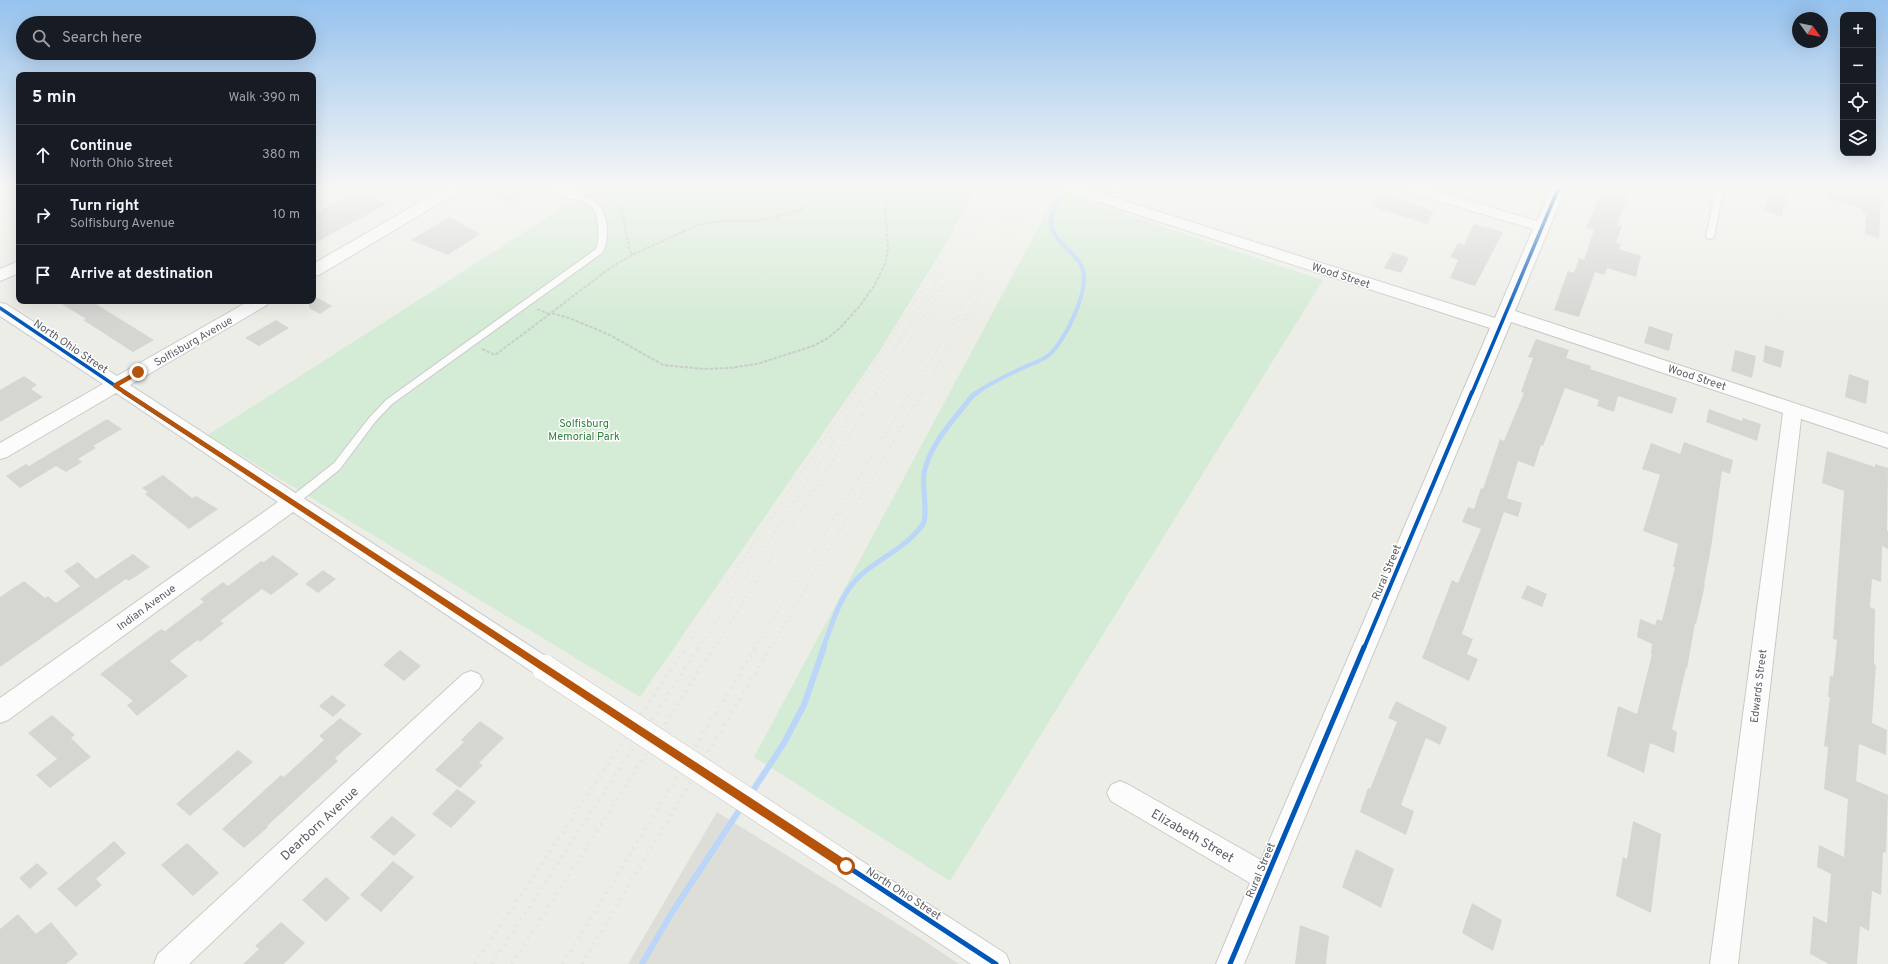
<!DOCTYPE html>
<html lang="en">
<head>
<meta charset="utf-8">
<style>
  body { margin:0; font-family:Overpass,sans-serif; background:#20242c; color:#f1f3f6 }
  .controls { position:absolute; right:12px; top:12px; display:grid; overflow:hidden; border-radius:8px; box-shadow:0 4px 16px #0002 }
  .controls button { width:36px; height:36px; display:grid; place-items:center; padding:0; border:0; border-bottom:1px solid #363941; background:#171b24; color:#f1f3f6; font:20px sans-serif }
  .compass { position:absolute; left:1792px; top:12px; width:36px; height:36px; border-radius:50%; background:#171b24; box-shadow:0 4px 16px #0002; rotate:123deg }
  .stop { position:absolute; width:12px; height:12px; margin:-9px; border:3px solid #b45309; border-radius:50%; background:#fff }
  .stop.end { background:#b45309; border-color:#fff; box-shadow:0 1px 4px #0008 }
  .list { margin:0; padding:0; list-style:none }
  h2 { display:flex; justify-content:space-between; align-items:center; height:52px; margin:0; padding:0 16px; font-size:17px }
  h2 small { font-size:13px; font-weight:400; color:#9ea1a6 }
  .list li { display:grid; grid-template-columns:26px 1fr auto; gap:12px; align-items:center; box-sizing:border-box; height:60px; padding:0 16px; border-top:1px solid #363941 }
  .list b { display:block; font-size:15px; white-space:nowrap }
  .list p { margin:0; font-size:13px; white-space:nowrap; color:#9ea1a6 }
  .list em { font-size:13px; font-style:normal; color:#9ea1a6 }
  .icon { flex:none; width:22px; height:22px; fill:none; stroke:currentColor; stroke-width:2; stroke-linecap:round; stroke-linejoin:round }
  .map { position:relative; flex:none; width:1888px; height:964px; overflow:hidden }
  .search { position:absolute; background:#171b24; box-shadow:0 4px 16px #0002; left:16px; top:16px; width:300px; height:44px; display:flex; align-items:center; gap:10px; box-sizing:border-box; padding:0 14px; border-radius:22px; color:#9ea1a6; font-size:15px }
  .panel { position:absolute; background:#171b24; box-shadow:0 4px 16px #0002; left:16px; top:72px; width:300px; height:232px; border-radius:8px }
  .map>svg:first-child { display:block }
  .industrial { fill:#deded9 }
  .green { fill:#d4ebd5 }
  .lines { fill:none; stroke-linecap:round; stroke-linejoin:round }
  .stream-far2 { stroke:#bbd6f8; stroke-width:4 }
  .stream-far1 { stroke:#bbd6f8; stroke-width:5 }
  .stream { stroke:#bbd6f8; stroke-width:6 }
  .building { fill:#d5d5d2 }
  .lane-casing { stroke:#c9cac8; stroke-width:2 }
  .street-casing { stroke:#c9cac8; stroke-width:2 }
  .path { stroke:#c9cecb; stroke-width:2; stroke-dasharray:3.5 1.5; stroke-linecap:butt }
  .lane { fill:#fcfcfc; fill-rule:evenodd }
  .street { fill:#fcfcfc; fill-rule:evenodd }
  .rail-far2 { stroke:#e4e4e4; stroke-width:2.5; stroke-dasharray:1 4; stroke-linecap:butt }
  .rail-far1 { stroke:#e4e4e4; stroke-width:3; stroke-dasharray:1 5; stroke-linecap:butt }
  .rail { stroke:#e4e4e4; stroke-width:4; stroke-dasharray:1.5 6; stroke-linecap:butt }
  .street-bridge-casing { stroke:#c9cac8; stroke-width:27; stroke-linecap:butt }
  .street-bridge { stroke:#fcfcfc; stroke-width:26 }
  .cycleway-far2-casing { stroke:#fff; stroke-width:5.5 }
  .cycleway-far1-casing { stroke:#fff; stroke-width:6 }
  .cycleway-casing { stroke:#fff; stroke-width:8 }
  .cycleway-far2 { stroke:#0057b8; stroke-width:3.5 }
  .cycleway-far1 { stroke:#0057b8; stroke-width:4 }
  .cycleway { stroke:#0057b8; stroke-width:5 }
  .route { fill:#b45309 }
  .labels { text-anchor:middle; stroke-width:3; stroke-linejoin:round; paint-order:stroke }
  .street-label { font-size:11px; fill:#5c5f66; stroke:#fff }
  .park-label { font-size:11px; fill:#2f833e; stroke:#fff }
  .near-street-label { font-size:13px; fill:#5c5f66; stroke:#fff }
</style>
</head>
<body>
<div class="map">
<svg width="1888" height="964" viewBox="0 0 1888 964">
  <rect width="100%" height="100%" fill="#edede8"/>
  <path class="industrial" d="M717 812 917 936 959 964H628Z"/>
  <path class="green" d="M595 187H977L948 240 879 352 640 697 208 435Z
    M1060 187H1102L1088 202 1323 280 950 881 754 757Z"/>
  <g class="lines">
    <path class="stream-far2" d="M976 393C992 382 1009 374 1027 366 1034 363 1043 360 1049 355 1065 341 1091 289 1082 267 1077 254 1057 244 1052 229 1048 214 1060 199 1067 187"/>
    <path class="stream-far1" d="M823 648C833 622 840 593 862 574 883 556 906 548 923 524 928 516 922 484 924 473 930 443 955 419 972 396L978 392"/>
    <path class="stream" d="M750 795 784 743 804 705 824 647
      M642 964 671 914 742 806"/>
  </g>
  <path class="building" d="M477 187H511L526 194 512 202Z
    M1606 187H1620L1630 190 1617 225 1622 226 1616 243 1621 244 1619 249 1641 256 1636 277 1607 268 1604 275 1595 272 1579 317 1554 310 1568 271 1574 273 1579 258 1584 260 1594 230 1586 228 1600 196H1603Z
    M1771 187H1789L1782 216 1765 211Z
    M1827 187H1838L1881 198 1879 238 1865 234 1866 214 1862 213V209L1825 198Z
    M357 190 387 204 313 244V215Z
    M1379 194 1418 206 1434 211 1427 224 1371 206Z
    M450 217 480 234 448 255 411 240Z
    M1474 224 1503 232 1475 286 1450 278 1458 260 1450 257 1458 243 1464 245Z
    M1393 252 1409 258 1401 273 1384 268Z
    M316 297 332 306 320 314 309 308V301H313V298Z
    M57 301H91L154 340 133 352 83 320 86 319Z
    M276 320 289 328 259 346 245 338Z
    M1649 326 1673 334 1669 351 1644 343Z
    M1536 339 1569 350 1566 358 1591 366 1590 369 1677 398 1672 414 1618 396 1614 412 1597 406 1599 400 1565 388 1543 446 1541 445 1534 467 1518 461 1507 498 1522 503 1518 517 1504 512 1462 634 1473 639 1467 654 1478 659 1469 681 1422 658 1452 580 1458 583 1481 529 1462 522 1468 507 1474 509 1481 488 1483 489 1500 439 1504 441 1524 393 1521 392 1533 358 1528 357Z
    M1765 345 1784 351 1781 368 1763 362Z
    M1735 350 1756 356 1752 378 1731 371Z
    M1849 374 1869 381 1866 404 1845 397Z
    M24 376 37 385 31 389 43 397 0 422V390Z
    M1709 409 1742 421 1743 418 1761 424 1757 441 1706 422Z
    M107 419 122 429 93 446 96 448 78 459 82 462 66 472 56 466 20 488 6 476 26 464 29 466Z
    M1684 442 1733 460 1730 474 1722 471 1711 548 1704 585H1705L1696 624 1695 623 1687 669 1686 668 1672 729 1677 732 1674 753 1650 743 1644 773 1607 756 1618 706 1637 714 1652 654H1651L1652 644 1637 637 1640 619 1655 625 1657 619 1662 621 1675 567H1673L1678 544 1643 531 1660 475 1642 469 1651 443 1680 454Z
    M1827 451 1875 467V464L1888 468 1887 531H1888V549L1882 546 1881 582 1872 579 1870 607 1875 609 1874 664 1876 665 1872 723 1887 730 1886 755 1859 744 1856 781 1888 795 1886 853 1883 852 1881 895 1872 891 1869 931 1860 926 1857 964H1829L1810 954 1813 916 1827 923 1831 874 1817 867 1819 845 1844 857 1848 799 1824 789 1828 747 1824 746 1830 697H1828L1830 675 1833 677 1837 640 1833 639 1844 491 1822 483Z
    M163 475 192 498 196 496 218 509 189 529 145 494 148 492 142 488Z
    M133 554 150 567 129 581 126 579 0 667V597L24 581 45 598 48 596 56 603 80 586 64 571 78 562 96 579Z
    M273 555 299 574 271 595 262 589 220 621 224 623 200 642 198 640 170 661 188 676 137 716 127 705 133 701 100 674 161 629 165 631 204 602 200 599 223 582 228 586 261 561 264 562Z
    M323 570 336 579 318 593 305 584Z
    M1527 585 1547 594 1542 607 1521 598Z
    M400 650 421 666 404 681 383 665Z
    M332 695 346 705 333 717 319 706Z
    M1396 701 1447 727 1440 745 1426 738 1401 805 1414 811 1406 835 1360 812 1368 788 1370 789 1397 722 1388 718Z
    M52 715 75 735 71 738 91 757 50 788 36 775 57 759 28 733Z
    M340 718 362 734 335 758 338 761 267 826 268 827 244 848 222 829 281 775 284 777 324 740 319 736Z
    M480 721 504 738 479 763 483 765 460 788 435 770 464 742 461 740Z
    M238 750 253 762 190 816 176 804Z
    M457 789 476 802 451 828 432 814Z
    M392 816 416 835 394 856 370 837Z
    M1633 821 1661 834 1651 913 1616 896 1623 857 1627 859Z
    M114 841 126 853 96 879 102 885 76 907 57 889Z
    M187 843 219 873 193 896 161 865Z
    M1356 849 1394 869 1381 908 1342 887Z
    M393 861 414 877 381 912 360 895Z
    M37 863 48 873 30 889 19 878Z
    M326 877 350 898 326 922 302 900Z
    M1472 903 1502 920 1493 951 1462 933Z
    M18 914 36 934 51 922 78 954 66 964H0V929Z
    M281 922 305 943 284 964H243L259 949 255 946Z
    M1300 925 1329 936 1326 964H1295Z"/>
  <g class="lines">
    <g class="lane-casing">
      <path id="lane" d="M1716 187H1724L1714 237 1710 239 1706 237Z
        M573 194C578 194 581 195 585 197 590 199 595 201 599 205 608 216 610 241 602 253L392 404 375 422 340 469 296 505H288L287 502 288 499 334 463 369 418 386 400 596 249C600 241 599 216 593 208 589 203 580 200 573 198Z"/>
    </g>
    <g class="street-casing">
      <path id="street" d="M446 187H464L462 190 319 275 313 276V264Z
        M548 187C559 187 576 185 584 196L581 199C572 201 553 195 548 187Z
        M1059 187H1081L1495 318 1533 229 1402 190 1400 187H1423L1537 221 1552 187H1566L1515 311 1888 434V448L1801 419 1738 964H1710L1783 413 1511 322 1244 964H1216L1250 883 1111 801 1107 793 1111 785 1120 781 1129 785 1261 860 1490 328 1061 190Z
        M1111 187H1126C1123 192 1119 193 1113 191Z
        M19 261V273L0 281V269Z
        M249 301H269L267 305 130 385 553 661 557 668 553 675 545 678 537 675 293 512 8 720 0 723V698L278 502 116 393 7 457 0 459V443L103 384 0 316V303L6 304 117 376Z
        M471 671 479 674 483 681 479 688 189 964H154L158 954 463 674Z
        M845 852 854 856 1006 954 1010 964H971L836 874 832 865 836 856Z"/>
    </g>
    <path class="path" d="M848 187 800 210 775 217 756 221H720L698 225 632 255 610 268 551 313 569 318 610 335 663 365 704 369 729 368 757 364 813 346 828 338 840 328 859 307 874 286 885 264 888 249 885 210 888 191 891 187
      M605 197 621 205 629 248 632 255
      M605 197 621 187
      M537 309 549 314
      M482 349 495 355 551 313"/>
    <use href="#lane" class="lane"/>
    <use href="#street" class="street"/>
    <path class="rail-far2" d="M855 393 943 257 981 187
      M866 393 950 260 989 187
      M876 393 957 265 998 187
      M911 393 977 284 996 248 1024 187
      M922 393 1002 256 1034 187"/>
    <path class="rail-far1" d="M685 648 855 392
      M699 648 866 392
      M714 648 877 392
      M755 648 911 392
      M770 648 923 392"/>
    <path class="rail" d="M475 964 686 647
      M492 964 699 647
      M512 964 714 647
      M563 964 756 647
      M582 964 771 647"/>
    <g class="street-bridge-casing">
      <path id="street-bridge" d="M545 668 845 865"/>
    </g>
    <use href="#street-bridge" class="street-bridge"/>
    <g class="cycleway-far2-casing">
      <path id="cycleway-far2" d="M0 308 126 393
        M1472 393 1559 187"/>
    </g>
    <g class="cycleway-far1-casing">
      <path id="cycleway-far1" d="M124 392 515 648
        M1364 648 1472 392"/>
    </g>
    <g class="cycleway-casing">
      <path id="cycleway" d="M513 647 996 964
        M1230 964 1364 647"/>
    </g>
    <use href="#cycleway-far2" class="cycleway-far2"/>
    <use href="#cycleway-far1" class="cycleway-far1"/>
    <use href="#cycleway" class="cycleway"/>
  </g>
  <linearGradient id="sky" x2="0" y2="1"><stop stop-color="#96c2ee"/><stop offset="0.58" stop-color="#f7f7f5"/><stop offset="1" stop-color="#f7f7f5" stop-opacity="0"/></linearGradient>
  <rect width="1888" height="322" fill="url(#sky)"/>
  <path class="route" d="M138 370 141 372 140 374 119 386 849 862V869H842L113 387V384Z"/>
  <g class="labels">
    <g class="street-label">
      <text transform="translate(1341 275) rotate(18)" y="4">Wood Street</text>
      <text transform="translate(193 341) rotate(-30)" y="4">Solfisburg Avenue</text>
      <text transform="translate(71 346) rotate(34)" y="4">North Ohio Street</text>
      <text transform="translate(1697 377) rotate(18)" y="4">Wood Street</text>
      <text transform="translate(1386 572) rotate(-67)" y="4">Rural Street</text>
      <text transform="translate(146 607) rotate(-36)" y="4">Indian Avenue</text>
      <text transform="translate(1758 686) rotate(-83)" y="4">Edwards Street</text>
      <text transform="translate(1260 870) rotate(-67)" y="4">Rural Street</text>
      <text transform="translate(904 893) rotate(33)" y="4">North Ohio Street</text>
    </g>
    <g class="park-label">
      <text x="584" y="427">Solfisburg<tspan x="584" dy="13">Memorial Park</tspan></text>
    </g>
    <g class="near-street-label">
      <text transform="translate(319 823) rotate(-43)" y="5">Dearborn Avenue</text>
      <text transform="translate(1193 835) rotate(30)" y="5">Elizabeth Street</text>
    </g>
  </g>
</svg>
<div class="controls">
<button>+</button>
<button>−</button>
<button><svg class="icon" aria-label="locate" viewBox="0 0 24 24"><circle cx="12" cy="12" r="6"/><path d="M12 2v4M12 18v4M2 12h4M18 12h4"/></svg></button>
<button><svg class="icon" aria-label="layers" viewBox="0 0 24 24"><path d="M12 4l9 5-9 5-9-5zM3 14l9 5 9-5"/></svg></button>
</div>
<svg class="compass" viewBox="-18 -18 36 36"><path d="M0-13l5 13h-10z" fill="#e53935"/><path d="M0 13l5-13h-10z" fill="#9ea1a6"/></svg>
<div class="stop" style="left:846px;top:866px"></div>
<div class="stop end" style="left:138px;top:372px"></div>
<div class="search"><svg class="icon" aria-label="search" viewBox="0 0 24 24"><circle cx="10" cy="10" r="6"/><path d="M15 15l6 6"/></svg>Search here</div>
<section class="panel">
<h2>5 min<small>Walk · 390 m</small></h2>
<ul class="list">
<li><svg class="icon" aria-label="ahead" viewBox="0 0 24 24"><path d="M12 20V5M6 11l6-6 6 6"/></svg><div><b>Continue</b><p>North Ohio Street</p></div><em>380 m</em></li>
<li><svg class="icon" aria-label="right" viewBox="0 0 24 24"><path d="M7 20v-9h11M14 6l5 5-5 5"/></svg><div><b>Turn right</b><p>Solfisburg Avenue</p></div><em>10 m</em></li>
<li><svg class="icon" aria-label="arrive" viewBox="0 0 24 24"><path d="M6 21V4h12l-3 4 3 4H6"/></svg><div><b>Arrive at destination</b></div></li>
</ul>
</section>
</div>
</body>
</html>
